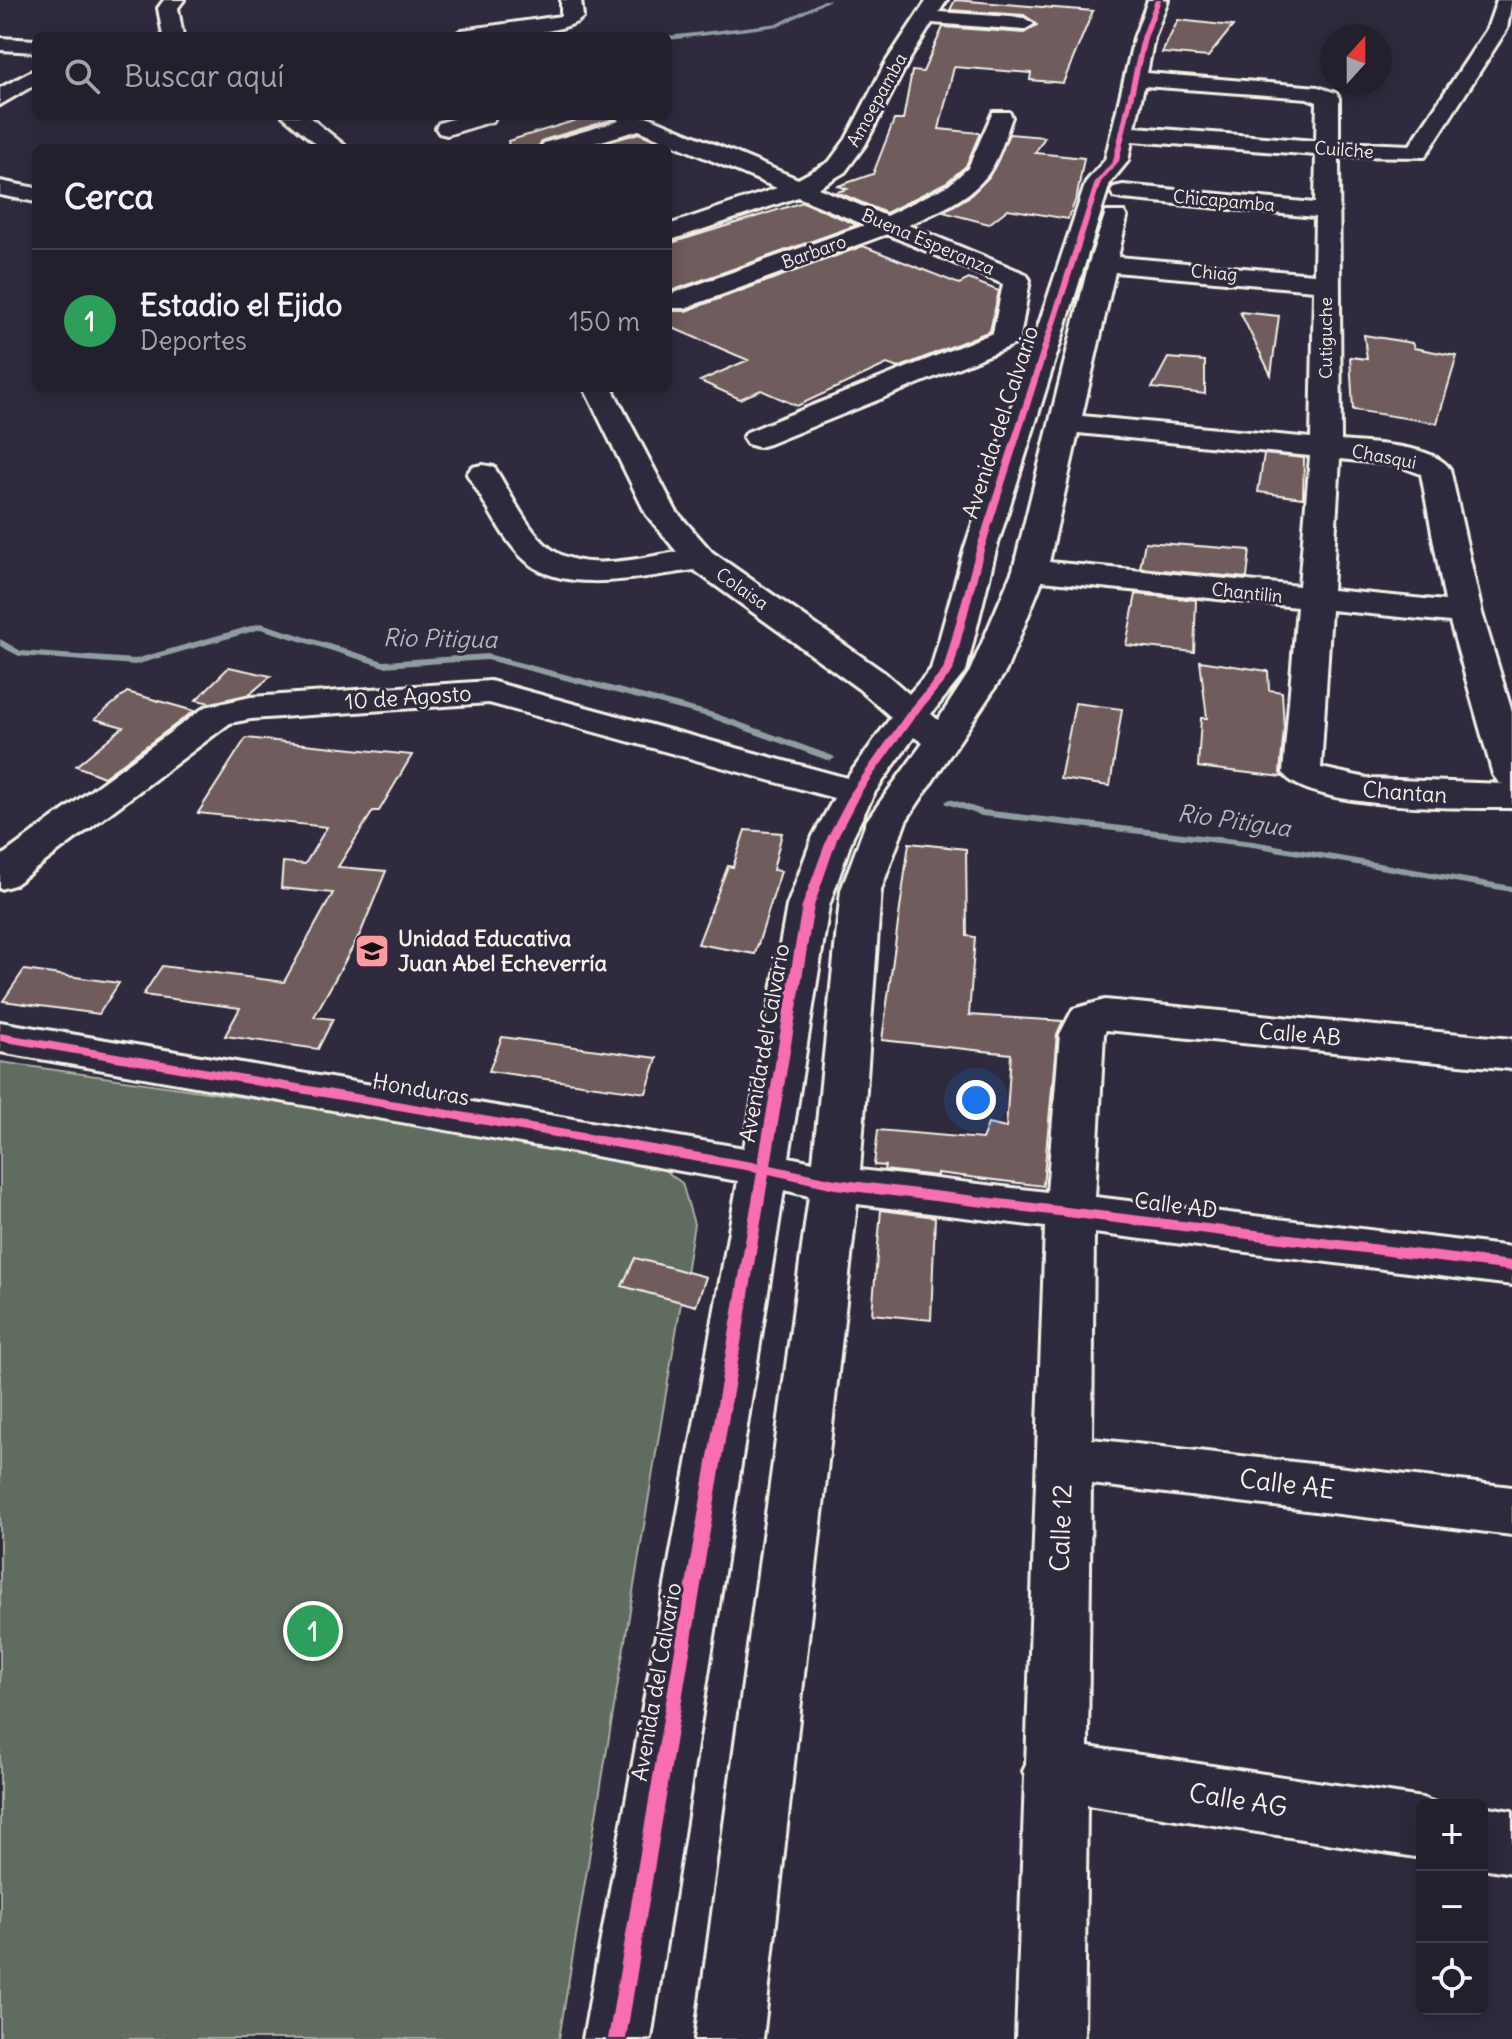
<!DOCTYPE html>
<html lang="es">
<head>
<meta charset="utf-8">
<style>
  body { margin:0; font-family:Delius,sans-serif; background:#2b2836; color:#f1f3f6 }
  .controls { position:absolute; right:24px; bottom:24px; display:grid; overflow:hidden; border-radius:12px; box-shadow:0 4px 20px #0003 }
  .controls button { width:72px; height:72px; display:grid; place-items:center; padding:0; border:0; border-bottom:2px solid #403e4a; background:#23202e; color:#f1f3f6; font:40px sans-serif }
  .compass { position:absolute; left:1320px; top:24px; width:72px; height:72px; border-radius:50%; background:#23202e; box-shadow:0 4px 20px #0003; rotate:21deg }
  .you { position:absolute; left:976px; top:1100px; width:28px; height:28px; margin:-20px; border:6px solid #fff; border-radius:50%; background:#1a73e8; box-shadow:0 0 0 12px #1a73e833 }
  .badge { display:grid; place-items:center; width:52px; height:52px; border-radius:50%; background:#db2777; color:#fff; font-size:26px; font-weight:700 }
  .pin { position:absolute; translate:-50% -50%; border:4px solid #fff; box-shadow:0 2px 8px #0006 }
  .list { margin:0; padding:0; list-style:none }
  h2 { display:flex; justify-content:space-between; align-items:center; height:104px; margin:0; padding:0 32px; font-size:34px }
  h2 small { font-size:26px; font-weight:400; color:#a3a3aa }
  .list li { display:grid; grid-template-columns:52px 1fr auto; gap:24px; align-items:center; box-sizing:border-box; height:144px; padding:0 32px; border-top:2px solid #403e4a }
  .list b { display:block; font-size:30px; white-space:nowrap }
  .list p { margin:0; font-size:26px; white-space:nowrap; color:#a3a3aa }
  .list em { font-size:26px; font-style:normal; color:#a3a3aa }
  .icon { flex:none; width:44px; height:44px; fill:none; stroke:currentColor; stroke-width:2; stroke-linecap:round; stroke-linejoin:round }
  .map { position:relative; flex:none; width:1512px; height:2039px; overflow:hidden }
  .search { position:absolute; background:#23202e; box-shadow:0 4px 20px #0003; left:32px; top:32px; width:640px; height:88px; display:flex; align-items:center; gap:20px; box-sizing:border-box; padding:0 28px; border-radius:12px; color:#a3a3aa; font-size:30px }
  .panel { position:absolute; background:#23202e; box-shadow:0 4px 20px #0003; left:32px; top:144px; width:640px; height:248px; border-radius:12px }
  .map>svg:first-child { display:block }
  .green { fill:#606c61; stroke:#aaaea4; stroke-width:2 }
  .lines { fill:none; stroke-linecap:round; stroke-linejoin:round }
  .stream { fill:#8f9da2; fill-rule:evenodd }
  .building { fill:#6f5b5c; stroke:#f4f1e8; stroke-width:2 }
  .minor-casing { stroke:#f4f1e8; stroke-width:6 }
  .minor { fill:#2f2a3d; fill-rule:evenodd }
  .cycleway-casing { stroke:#2f2a3d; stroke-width:5 }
  .cycleway { fill:#f96db3; fill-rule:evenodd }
  .labels { text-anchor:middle; stroke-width:6; stroke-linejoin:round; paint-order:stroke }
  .far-street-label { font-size:18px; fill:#f4f1e8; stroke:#2f2a3d }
  .street-label { font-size:22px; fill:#f4f1e8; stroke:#2f2a3d }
  .poi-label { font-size:22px; font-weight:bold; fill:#f4f1e8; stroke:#2f2a3d; text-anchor:start }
  .water-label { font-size:24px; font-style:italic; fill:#b1b9ba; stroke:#2f2a3d }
  .near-street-label { font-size:26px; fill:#f4f1e8; stroke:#2f2a3d }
</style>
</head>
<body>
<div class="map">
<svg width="1512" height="2039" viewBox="0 0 1512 2039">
  <rect width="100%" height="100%" fill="#2f2a3d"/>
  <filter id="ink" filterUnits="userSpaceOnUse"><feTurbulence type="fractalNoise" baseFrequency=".0125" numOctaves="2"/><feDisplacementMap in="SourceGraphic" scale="16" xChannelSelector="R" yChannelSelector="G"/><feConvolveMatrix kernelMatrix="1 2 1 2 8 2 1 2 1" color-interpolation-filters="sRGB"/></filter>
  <g filter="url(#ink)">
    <path class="green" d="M0 1062 586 1147 649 1159 682 1183 694 1224 559 2039H0Z"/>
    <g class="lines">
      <path class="stream" d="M824 0H830L780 26 668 40V36L779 23Z
        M261 623 384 661 487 654 714 713 833 756 835 758 830 761 827 760 708 717 487 660 384 667 261 629 135 665 19 656 0 646V639L21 651 135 659Z
        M950 799 983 810 1253 841 1512 886V892L1253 847 982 816 947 804 945 802Z"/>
    </g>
    <path class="building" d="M955 0 1093 11 1063 83 1030 80 1031 73 954 67 939 129 980 133 966 166 947 182 886 213 837 192 847 189 838 186 873 174 894 120H903L912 71 923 72 943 27 1024 33 1037 25 1024 15 950 10Z
      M1178 20 1233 26 1208 57 1162 53Z
      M590 116H607L614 119 543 140 537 148H509L508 141Z
      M639 133 674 148H588Z
      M1009 134 1045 137 1035 153 1084 158 1077 196 1068 219 1008 209 989 224 943 212 970 196 989 177Z
      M803 202 857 225 668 292V244Z
      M863 246 959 284 969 279 999 291 990 331 898 368 887 364 797 406 761 390 740 399 700 381 748 360 668 326V311H686Z
      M1240 312 1279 316 1271 375Z
      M1364 335 1412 343 1414 348 1457 356 1437 423 1353 410 1350 357 1367 359Z
      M1168 358 1205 361V394L1152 388Z
      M1264 454 1304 458 1303 498 1258 492Z
      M1145 542 1250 550 1247 578 1140 568Z
      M1136 594 1196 600 1194 652 1126 645Z
      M1200 661 1268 671 1269 690 1282 692 1284 728 1280 773 1283 777 1198 767 1201 718H1207Z
      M229 667 271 676 250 694 211 703 196 700Z
      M127 692 194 711 104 777 76 766 123 727 95 719Z
      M1075 703 1122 709 1110 786 1060 779Z
      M246 738 412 755 379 811H373L338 867 386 871 361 932 314 1017 333 1019 318 1049 225 1036 240 1008 143 995 162 966 284 982 333 893 281 888 283 862 305 864 327 827 198 813Z
      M745 830 782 833 773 870 781 871 755 954 698 944 728 866 733 867Z
      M909 843 966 849 967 936 975 937 969 1015 1063 1021 1057 1034 1043 1186 937 1173V1176L884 1170 885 1166 874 1165 878 1130 982 1139 988 1124 1006 1128 1011 1054 882 1040Z
      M24 970 119 983 99 1014 3 1001Z
      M502 1037 657 1058 646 1093 489 1071Z
      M881 1210 935 1217 931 1320 872 1314Z
      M635 1258 706 1277 696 1306 622 1286Z"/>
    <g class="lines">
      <g class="minor-casing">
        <path id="minor" d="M164 0H184L178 8 183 36H163L158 8Z
          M561 0H581L583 17C566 37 479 36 452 36L462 30 561 16Z
          M927 0H947L939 12 1024 18 1034 24 1024 30 932 23 908 62 865 145 845 172 818 188 886 216 949 185 968 168 993 112H1009L1012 117C1006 133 1002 149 994 164 978 196 939 211 908 225L1026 274 1030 280 1020 338 1016 344 769 444 758 447 747 444 743 438 747 432 993 333 1003 284 887 234 685 308H668V295L865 225 798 197 668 241V225L777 188 639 130 577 148H540L544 143 619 121 615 116 649 117 798 179 829 162 846 139 886 62Z
          M1148 0H1168L1154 38 1147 73 1318 87 1336 93 1339 98V142L1410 145 1487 29 1497 0H1512L1507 29 1425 157 1339 156 1341 441C1370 444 1433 444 1450 469L1482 613 1512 712V808C1467 808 1308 810 1283 773L1297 607 1042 581 1006 671 906 821 881 890 860 1170 1047 1192 1060 1034 1073 1009 1105 1000 1512 1039V1069L1106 1030 1104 1034 1095 1197 1512 1247V1285L1094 1233 1092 1439 1512 1487V1535L1091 1484 1088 1747 1422 1798 1441 1805H1422V1858L1087 1805 1084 2039H1016L1025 1776 1023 1771 1026 1765 1045 1227 857 1204 763 2039H695L809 1196 784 1190 651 2039H583L738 1181 0 1052V1022L744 1148 787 906 813 836 834 798 489 703 251 719 230 723 14 885 0 889V857L205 707 251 697 490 681 847 778 891 717 859 689 694 570C648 576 564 596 526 561 501 539 486 502 467 474L472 467 483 465 494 467C511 493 526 529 550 548 582 574 641 558 677 552L646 514 584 388H612L676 511 712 552 885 673 909 694 931 669 964 550 1086 182 1105 160 1134 38ZM1144 86 1307 98 1317 102 1316 141 1135 127ZM1132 141 1316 155 1315 203 1123 185 1114 187 1111 192 1114 197 1123 199 1315 217 1314 274 1118 257 1127 217 1124 212H1106L1089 263 1013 570 970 671 938 720 931 714 966 671 996 550 1110 183 1128 161ZM1115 272 1314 290 1311 438 1082 416ZM1078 433 1310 456 1299 586 1049 562ZM1340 459 1397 465 1421 474 1445 601 1332 590ZM1331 610 1450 622 1493 775 1499 783 1504 784 1371 779 1321 768ZM914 737 923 743 867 820 841 890 813 1162 789 1157 829 906 853 836 875 792Z
          M0 38 36 40V52L0 50Z
          M36 69V84L0 105V88Z
          M283 116H308L348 148H321Z
          M462 116H496L493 121 447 135 439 133 436 128 439 123Z
          M0 181 36 188V202L0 195Z
          M1482 1806 1512 1811V1873L1482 1868Z"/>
      </g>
      <use href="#minor" class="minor"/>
      <g class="cycleway-casing">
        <path id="cycleway" d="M1155 0H1161L1147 38 1119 161 1101 182 984 550 953 671 914 718 861 792 838 836 814 906 771 1165 835 1179 1512 1261V1271L835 1189 769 1174 626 2039H608L757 1172 0 1041V1033L758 1163 802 906 828 836 851 792 906 714 943 670 976 550 1095 182 1113 161 1141 38Z"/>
      </g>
      <use href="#cycleway" class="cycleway"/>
    </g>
  </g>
  <defs>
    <g id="school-square" transform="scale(1.8)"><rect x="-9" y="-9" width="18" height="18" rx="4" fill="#ff9aa2" stroke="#2f2a3d"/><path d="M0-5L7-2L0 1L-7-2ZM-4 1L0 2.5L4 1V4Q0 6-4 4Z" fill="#111"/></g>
  </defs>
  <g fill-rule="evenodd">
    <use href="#school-square" x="372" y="951"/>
  </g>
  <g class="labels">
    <g class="far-street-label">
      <text transform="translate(877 100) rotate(-61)" y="6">Amoepamba</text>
      <text transform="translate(1344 150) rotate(4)" y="6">Cuilche</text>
      <text transform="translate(1224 201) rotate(5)" y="6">Chicapamba</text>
      <text transform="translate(928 242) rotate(23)" y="6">Buena Esperanza</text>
      <text transform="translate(814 252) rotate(-20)" y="6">Barbaro</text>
      <text transform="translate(1214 273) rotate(5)" y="6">Chiag</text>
      <text transform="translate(1326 338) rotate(-90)" y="6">Cutiguche</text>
      <text transform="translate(1384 457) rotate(11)" y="6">Chasqui</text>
      <text transform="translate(742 589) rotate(35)" y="6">Colaisa</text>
      <text transform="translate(1247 593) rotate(6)" y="6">Chantilin</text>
    </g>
    <g class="street-label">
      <text transform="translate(1000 422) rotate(-72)" y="8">Avenida del Calvario</text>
      <text transform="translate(408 697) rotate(-4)" y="8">10 de Agosto</text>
      <text transform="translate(1405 792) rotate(4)" y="8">Chantan</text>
      <text transform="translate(1300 1034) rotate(5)" y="8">Calle AB</text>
      <text transform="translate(764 1043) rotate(-80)" y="8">Avenida del Calvario</text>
      <text transform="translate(421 1089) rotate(10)" y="8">Honduras</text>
      <text transform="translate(1176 1205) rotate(7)" y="8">Calle AD</text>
      <text transform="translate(656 1682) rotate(-80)" y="8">Avenida del Calvario</text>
    </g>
    <g class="poi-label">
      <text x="398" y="946">Unidad Educativa<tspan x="398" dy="25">Juan Abel Echeverría</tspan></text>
    </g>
    <g class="water-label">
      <text transform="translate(440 639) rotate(1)" y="8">Rio Pitigua</text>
      <text transform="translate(1234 821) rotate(8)" y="8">Rio Pitigua</text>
    </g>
    <g class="near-street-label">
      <text transform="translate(1287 1484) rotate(7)" y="9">Calle AE</text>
      <text transform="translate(1061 1528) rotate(-88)" y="9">Calle 12</text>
      <text transform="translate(1238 1800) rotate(9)" y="9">Calle AG</text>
    </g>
  </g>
</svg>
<div class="controls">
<button>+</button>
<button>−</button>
<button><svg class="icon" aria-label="locate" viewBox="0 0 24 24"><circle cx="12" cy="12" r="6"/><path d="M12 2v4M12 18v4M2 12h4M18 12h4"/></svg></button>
</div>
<svg class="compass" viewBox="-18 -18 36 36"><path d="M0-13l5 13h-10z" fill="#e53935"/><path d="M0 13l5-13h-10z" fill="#a3a3aa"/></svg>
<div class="you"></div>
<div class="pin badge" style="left:313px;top:1631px;background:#2e9e5b">1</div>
<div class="search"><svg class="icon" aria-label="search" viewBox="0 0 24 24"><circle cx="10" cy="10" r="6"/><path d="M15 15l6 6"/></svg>Buscar aquí</div>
<section class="panel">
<h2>Cerca<small></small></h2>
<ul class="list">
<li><span class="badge" style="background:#2e9e5b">1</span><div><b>Estadio el Ejido</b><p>Deportes</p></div><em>150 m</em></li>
</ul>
</section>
</div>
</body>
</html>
